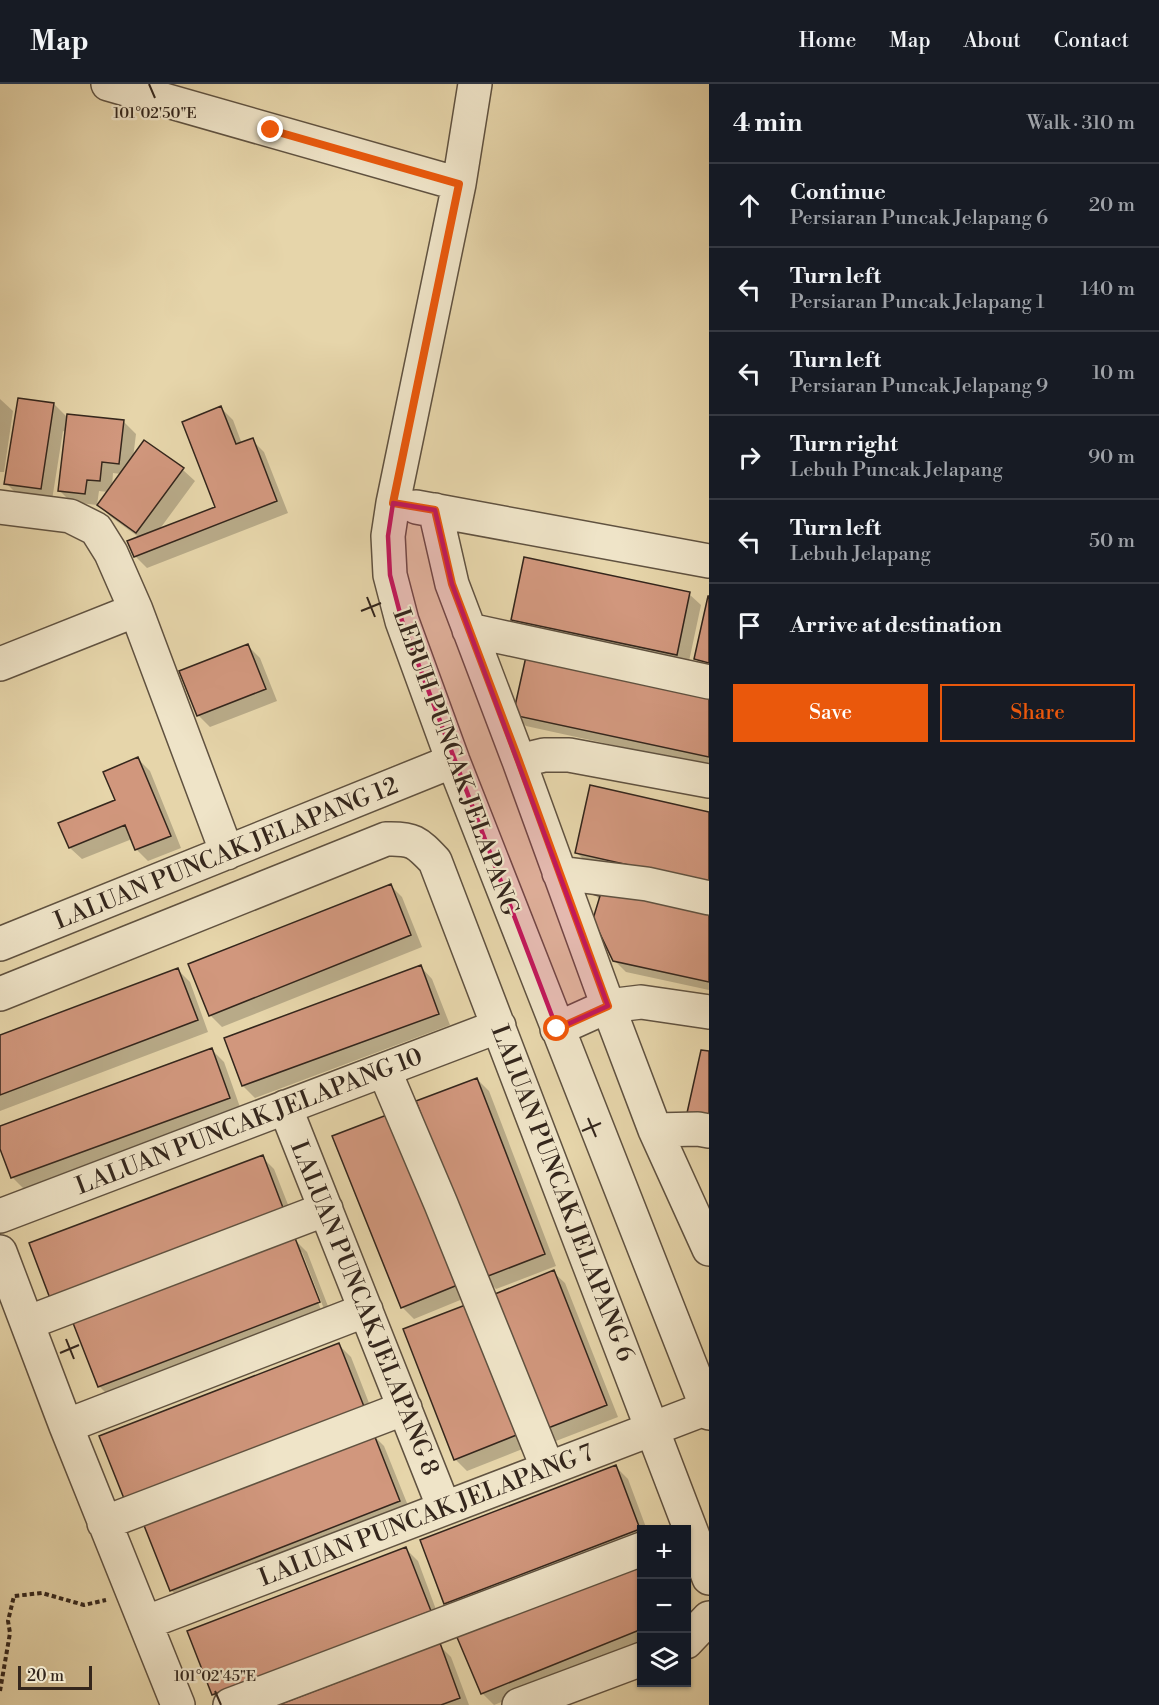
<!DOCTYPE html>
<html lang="en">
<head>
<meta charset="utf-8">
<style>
  body { margin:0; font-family:"Libre Bodoni",serif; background:#20242c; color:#f1f3f6 }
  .controls { position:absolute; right:18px; bottom:18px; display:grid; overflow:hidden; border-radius:0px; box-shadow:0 2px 4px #0004 }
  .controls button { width:54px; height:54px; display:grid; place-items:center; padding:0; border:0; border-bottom:2px solid #363941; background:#171b24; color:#f1f3f6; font:30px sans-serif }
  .scale { position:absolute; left:18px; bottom:15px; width:74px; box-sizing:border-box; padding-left:6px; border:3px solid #34261c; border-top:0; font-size:16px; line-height:21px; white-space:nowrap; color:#34261c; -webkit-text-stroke:4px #efe4c8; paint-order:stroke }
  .stop { position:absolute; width:18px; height:18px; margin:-14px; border:4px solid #ea580c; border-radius:50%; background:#fff }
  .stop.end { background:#ea580c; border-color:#fff; box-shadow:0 2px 6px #0008 }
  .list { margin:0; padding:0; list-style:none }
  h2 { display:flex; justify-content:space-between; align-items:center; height:78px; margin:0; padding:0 24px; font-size:26px }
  h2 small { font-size:20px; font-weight:400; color:#9ea1a6 }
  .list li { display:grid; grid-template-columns:39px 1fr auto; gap:18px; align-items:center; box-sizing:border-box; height:84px; padding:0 24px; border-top:2px solid #363941 }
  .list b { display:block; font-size:22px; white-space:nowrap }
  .list p { margin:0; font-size:20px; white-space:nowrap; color:#9ea1a6 }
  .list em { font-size:20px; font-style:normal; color:#9ea1a6 }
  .actions { display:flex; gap:12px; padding:18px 24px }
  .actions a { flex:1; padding:14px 0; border:2px solid #ea580c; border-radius:0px; text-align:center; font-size:21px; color:#ea580c }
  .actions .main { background:#ea580c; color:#fff }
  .icon { flex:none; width:33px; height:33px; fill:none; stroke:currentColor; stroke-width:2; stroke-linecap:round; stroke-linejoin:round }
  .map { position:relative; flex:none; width:709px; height:1621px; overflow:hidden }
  header { display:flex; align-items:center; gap:36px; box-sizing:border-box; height:84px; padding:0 30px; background:#171b24; border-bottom:2px solid #363941 }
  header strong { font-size:28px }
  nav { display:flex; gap:33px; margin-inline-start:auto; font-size:21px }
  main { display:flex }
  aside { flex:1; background:#171b24 }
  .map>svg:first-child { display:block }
  .shadow { fill:#0003; fill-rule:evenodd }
  .building { fill:#d1977d; stroke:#34261c; stroke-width:1.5 }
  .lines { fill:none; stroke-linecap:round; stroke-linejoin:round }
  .minor-casing { stroke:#605240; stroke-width:36 }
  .path { stroke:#34261c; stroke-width:4; stroke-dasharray:4.5 3; stroke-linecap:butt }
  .minor { stroke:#efe4c8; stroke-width:33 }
  .route { stroke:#ea580c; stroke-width:8 }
  .marked { fill:#c2185b; fill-opacity:0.2; stroke:#c2185b; stroke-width:4.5; stroke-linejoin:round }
  .ticks { fill:none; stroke:#34261c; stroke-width:2 }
  .labels { text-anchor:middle; stroke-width:4.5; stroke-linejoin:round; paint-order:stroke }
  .street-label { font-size:24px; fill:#34261c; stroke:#efe4c8 }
  .ticks-label { font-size:15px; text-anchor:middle; fill:#34261c; stroke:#efe4c8; stroke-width:4.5; stroke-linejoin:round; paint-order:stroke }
</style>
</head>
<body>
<header>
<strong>Map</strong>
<nav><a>Home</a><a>Map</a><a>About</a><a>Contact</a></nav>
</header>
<main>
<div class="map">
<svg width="709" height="1621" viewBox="0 0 709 1621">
  <rect width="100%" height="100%" fill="#e6d5aa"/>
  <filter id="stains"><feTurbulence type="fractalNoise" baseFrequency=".00333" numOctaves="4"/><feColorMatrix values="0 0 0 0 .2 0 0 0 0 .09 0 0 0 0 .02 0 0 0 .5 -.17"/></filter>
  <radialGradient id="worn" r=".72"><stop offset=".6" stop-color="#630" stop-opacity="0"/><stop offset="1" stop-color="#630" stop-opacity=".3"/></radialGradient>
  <path class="shadow" d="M0 315 13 327 4 388H0Z
    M54 320 68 334 124 338 136 350 133 374 183 386 195 397 159 446 217 424 221 324 233 336 242 360 252 356 264 368 288 429 147 484 135 472 140 454 111 433 99 421 108 408 99 407 97 421 71 418 59 406 66 348 63 347 52 416 18 411 6 399ZM113 389 121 390 112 403Z
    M689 510 701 521 688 582 524 548 512 536Z
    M709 515V587L696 575Z
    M248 562 260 574 277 617 210 643 198 631Z
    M709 609V682L526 642 514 630Z
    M138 675 150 687 181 764 148 777 136 765 132 755 82 775 70 764 117 717Z
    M591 703 709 808 588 780 576 768Z
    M390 801 402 813 422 863 222 943 210 931Z
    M594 810 709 826V906L626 888 614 876 600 816Z
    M421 883 432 895 450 941 255 1014 243 1002 226 955Z
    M178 886 190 898 208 948 0 1027V953Z
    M212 966 224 978 241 1026 24 1105 12 1093 0 1061V1043Z
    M477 995 489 1007 556 1182 496 1205 484 1193Z
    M334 1053 470 1212 414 1235 402 1223Z
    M262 1073 274 1085 296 1141 31 1160Z
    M295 1156 307 1168 331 1230 111 1314 99 1302ZM299 1168H302L324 1225 321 1226Z
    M553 1188 565 1199 618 1333 556 1357 544 1345Z
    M405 1246 530 1362 467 1387 455 1375Z
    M339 1261 351 1273 376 1337 138 1428Z
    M372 1350 384 1362 411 1429 183 1518 171 1506Z
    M616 1383 628 1395 647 1446H642V1460L457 1531 445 1519Z
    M406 1465 418 1477 441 1539 224 1621 213 1610Z
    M642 1477V1561L494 1621 482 1609Z
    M439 1561 451 1573 469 1621H282Z"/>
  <path class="building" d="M18 314 54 319 41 405 4 400Z
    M221 322 236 360 253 354 277 417 134 473 127 457 215 423 182 338Z
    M67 330 124 336 119 380 102 378 100 397 87 396 85 410 58 407Z
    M144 356 184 384 136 449 97 421Z
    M524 473 690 508 677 571 511 536Z
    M708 512H709V579L694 575Z
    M248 560 266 605 197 632 179 587Z
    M527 568 709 608V673L513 631Z
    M138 673 171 752 135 766 125 741 69 764 58 739 115 716 103 688Z
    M590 701 709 728V799L575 769Z
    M596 799 709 824V898L613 877 593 835 600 812 592 810Z
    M391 800 411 851 209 932 188 880Z
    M421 881 439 930 242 1002 224 954Z
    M178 884 198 936 0 1011V951Z
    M212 964 230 1014 11 1094 0 1065V1042Z
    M701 966 709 967V1033L687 1029Z
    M477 994 545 1170 483 1194 416 1017Z
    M392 1029 460 1200 401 1224 332 1052Z
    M263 1071 285 1129 51 1217 29 1159Z
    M295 1154 320 1218 98 1303 73 1239Z
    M554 1186 607 1321 543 1346 490 1212Z
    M468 1220 519 1350 454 1376 403 1245Z
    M339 1259 365 1325 125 1417 99 1352Z
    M373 1348 400 1417 170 1507 143 1439Z
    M616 1381 640 1445 444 1520 420 1456Z
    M406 1463 431 1527 212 1611 187 1547Z
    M642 1475V1545L481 1610 456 1551Z
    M440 1559 460 1614 441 1621H278Z"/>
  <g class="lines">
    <g class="minor-casing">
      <path id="minor" d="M108 0 459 100
        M475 0 459 100 393 419 388 452 390 491 402 537 453 677 709 1329
        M0 423 70 432 96 445 111 469 136 526 227 769
        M416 423 709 477
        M435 426 452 500 519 677 608 922 655 1046 709 1165
        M469 546 709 598
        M0 580 136 526
        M519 677 544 671H569L709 697
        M559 789 647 800 709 814
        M0 860 453 677
        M0 910 386 755C413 754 417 758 435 777L709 1494
        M557 945 608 922 641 918 709 928
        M384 986 441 1120 548 1385
        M285 1023 444 1424
        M655 1046 698 1045 709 1047
        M0 1132 499 942
        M0 1168 66 1342 178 1621
        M27 1239 326 1125
        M66 1342 366 1226
        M104 1439 405 1324
        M145 1539 707 1324
        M686 1558 709 1534
        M230 1621 642 1465
        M519 1621 642 1575"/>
    </g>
    <path class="path" d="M0 1607 10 1549 8 1537 14 1512 42 1509 84 1521 106 1516"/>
    <use href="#minor" class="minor"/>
  </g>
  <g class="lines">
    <path class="route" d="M271 46 459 100 393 419 435 426 452 500 519 677 608 922 557 945"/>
  </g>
  <path class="marked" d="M393 419 435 426 452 500 608 922 557 945 402 537 390 491 388 452Z"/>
  <path class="ticks" d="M149 0 155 14M367 513 375 533M361 527 381 519M588 1034 596 1053M582 1047 601 1039M66 1255 74 1275M60 1269 79 1261M215 1607 221 1621"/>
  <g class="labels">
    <g class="street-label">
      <text transform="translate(456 678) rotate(70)" y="8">LEBUH PUNCAK JELAPANG</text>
      <text transform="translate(226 769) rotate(-22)" y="8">LALUAN PUNCAK JELAPANG 12</text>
      <text transform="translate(249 1037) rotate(-21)" y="8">LALUAN PUNCAK JELAPANG 10</text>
      <text transform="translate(563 1109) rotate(69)" y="8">LALUAN PUNCAK JELAPANG 6</text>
      <text transform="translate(365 1224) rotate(68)" y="8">LALUAN PUNCAK JELAPANG 8</text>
      <text transform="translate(426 1431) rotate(-21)" y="8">LALUAN PUNCAK JELAPANG 7</text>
    </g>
  </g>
  <g class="ticks-label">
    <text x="155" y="34">101°02'50"E</text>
    <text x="215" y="1597">101°02'45"E</text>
  </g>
  <rect width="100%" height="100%" filter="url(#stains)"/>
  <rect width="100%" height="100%" fill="url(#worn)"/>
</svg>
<div class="controls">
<button>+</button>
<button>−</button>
<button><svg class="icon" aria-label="layers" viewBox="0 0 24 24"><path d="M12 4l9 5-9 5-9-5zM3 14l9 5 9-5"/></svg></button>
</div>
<div class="scale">20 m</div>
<div class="stop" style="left:557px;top:945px"></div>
<div class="stop end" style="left:271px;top:46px"></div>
</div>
<aside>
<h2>4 min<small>Walk · 310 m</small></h2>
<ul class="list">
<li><svg class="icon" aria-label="ahead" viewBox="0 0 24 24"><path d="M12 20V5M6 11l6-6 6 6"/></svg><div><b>Continue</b><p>Persiaran Puncak Jelapang 6</p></div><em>20 m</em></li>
<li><svg class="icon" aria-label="left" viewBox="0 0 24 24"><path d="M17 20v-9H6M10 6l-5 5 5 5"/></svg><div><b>Turn left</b><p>Persiaran Puncak Jelapang 1</p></div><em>140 m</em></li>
<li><svg class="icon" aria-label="left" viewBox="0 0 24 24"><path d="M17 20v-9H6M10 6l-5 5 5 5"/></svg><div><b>Turn left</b><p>Persiaran Puncak Jelapang 9</p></div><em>10 m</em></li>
<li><svg class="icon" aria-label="right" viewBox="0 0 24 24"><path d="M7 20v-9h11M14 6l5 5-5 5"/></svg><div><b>Turn right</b><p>Lebuh Puncak Jelapang</p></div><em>90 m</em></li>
<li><svg class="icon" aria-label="left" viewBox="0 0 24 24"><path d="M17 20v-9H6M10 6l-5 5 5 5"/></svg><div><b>Turn left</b><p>Lebuh Jelapang</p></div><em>50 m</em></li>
<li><svg class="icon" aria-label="arrive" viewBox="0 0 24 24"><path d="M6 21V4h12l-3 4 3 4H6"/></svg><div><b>Arrive at destination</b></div></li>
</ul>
<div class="actions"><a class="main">Save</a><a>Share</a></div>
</aside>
</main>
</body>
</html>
